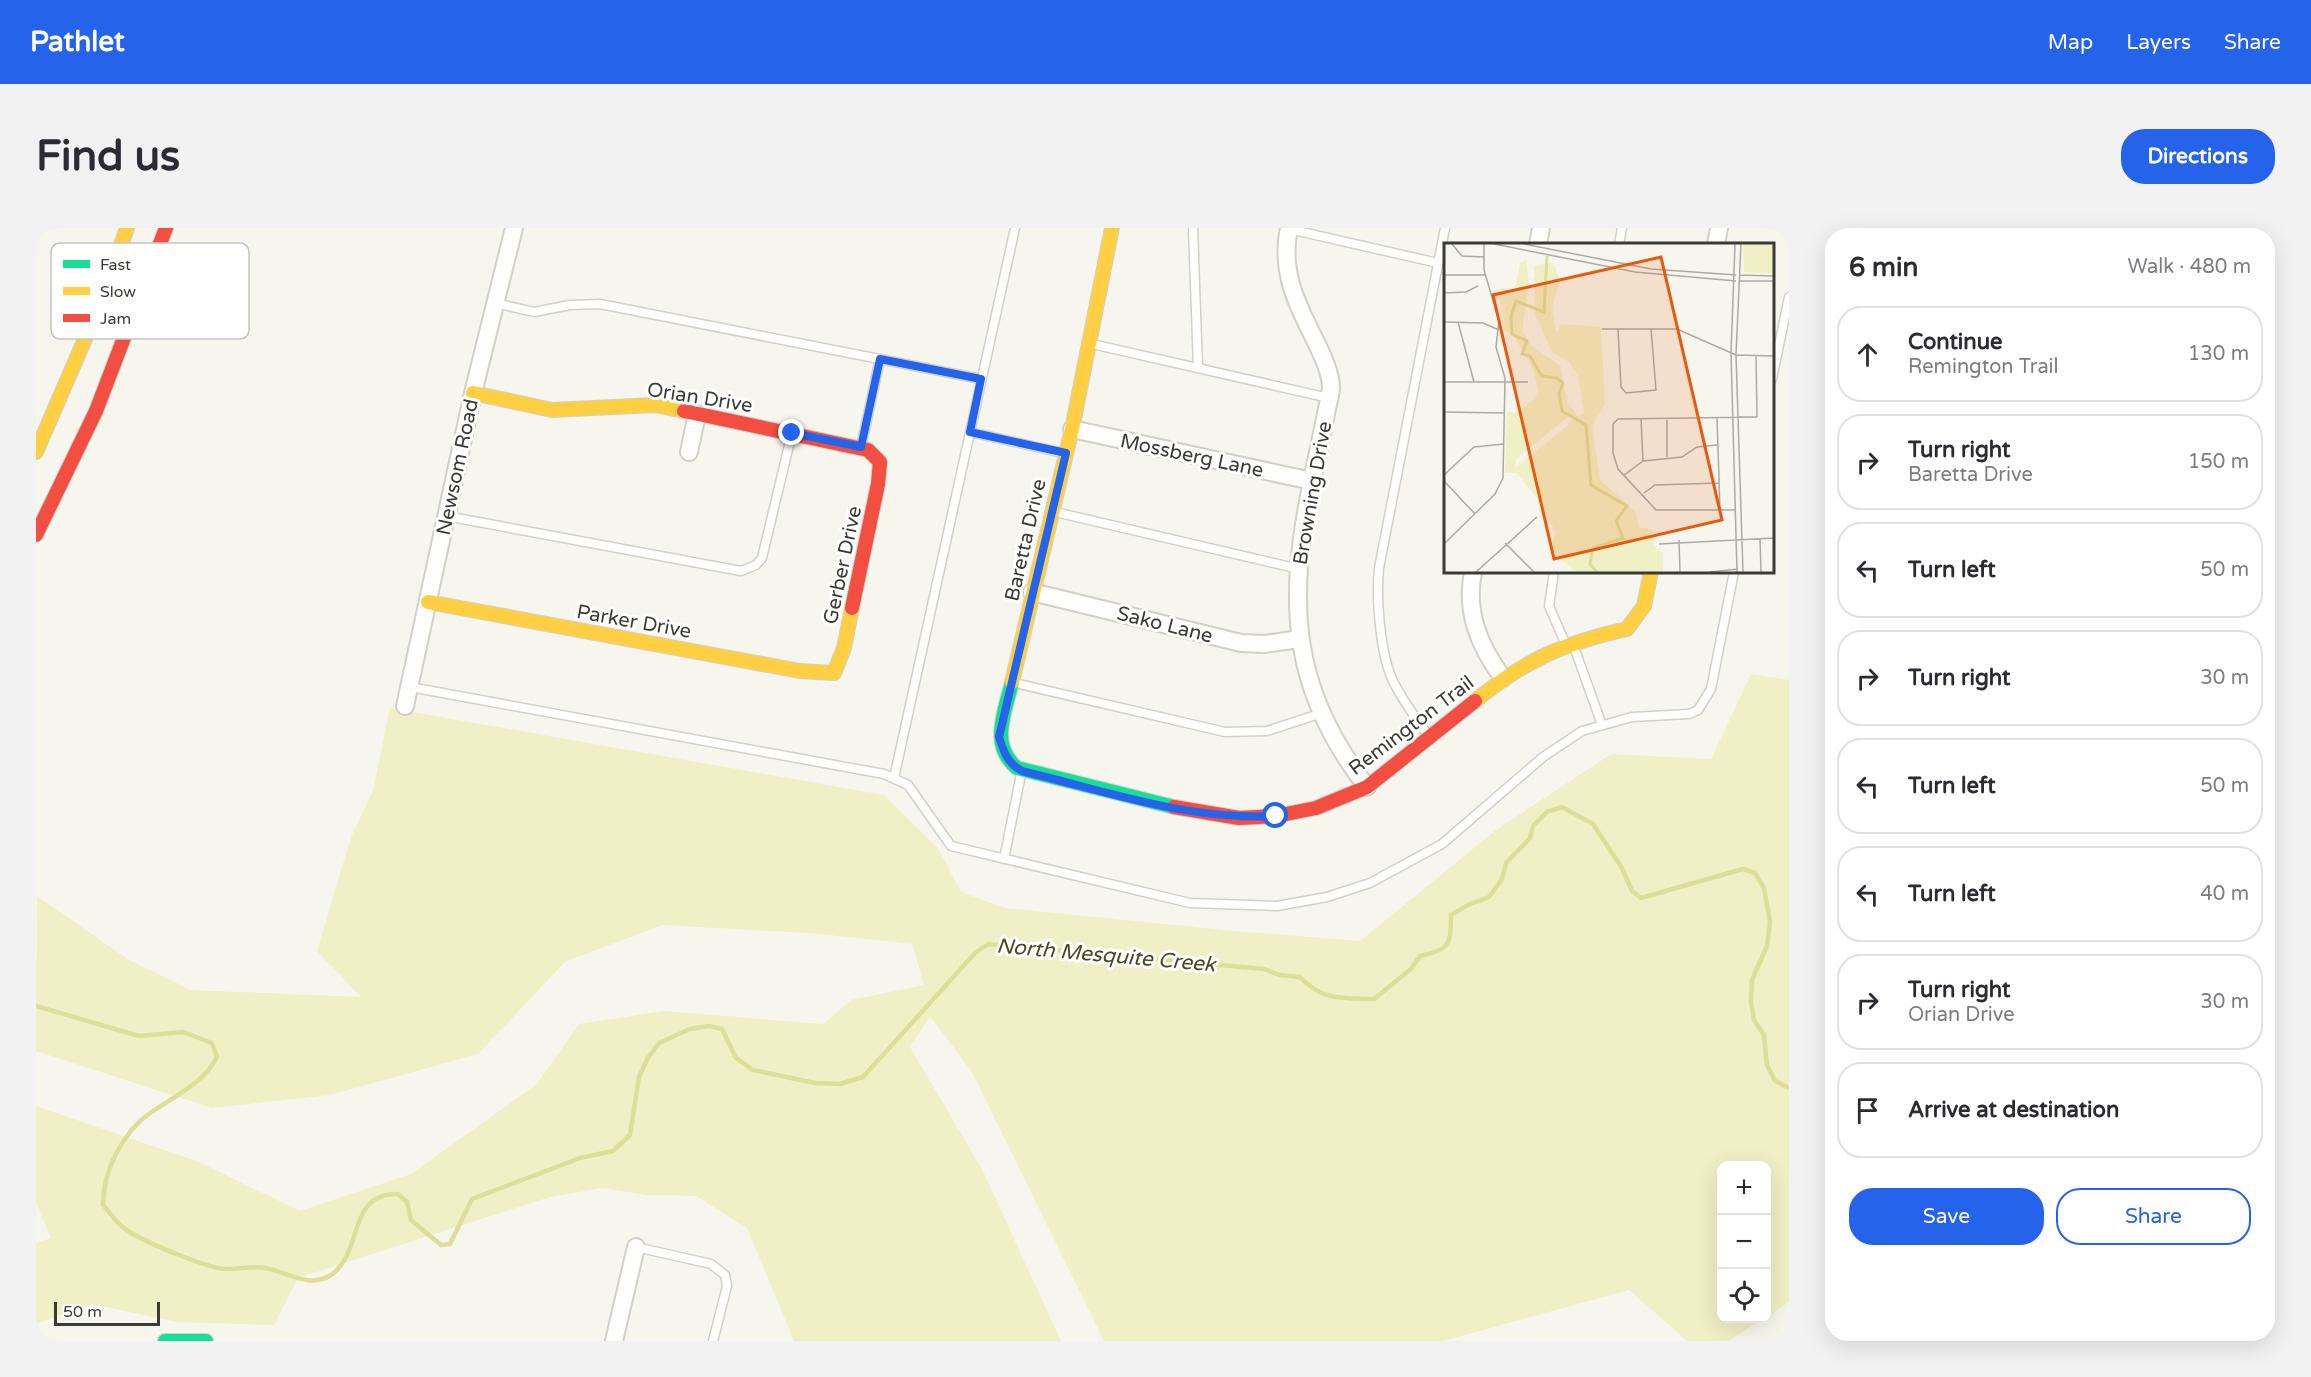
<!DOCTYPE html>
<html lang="en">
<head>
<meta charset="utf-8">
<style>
  body { margin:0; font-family:"Varela Round",sans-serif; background:#f2f2f3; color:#2b2b33 }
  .controls { position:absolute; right:18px; bottom:18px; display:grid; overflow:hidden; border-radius:12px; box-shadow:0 6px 24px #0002 }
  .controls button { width:54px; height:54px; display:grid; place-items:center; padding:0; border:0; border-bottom:2px solid #e1e1e2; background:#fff; color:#2b2b33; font:30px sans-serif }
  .scale { position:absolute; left:18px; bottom:15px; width:106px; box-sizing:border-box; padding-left:6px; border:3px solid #3b3b35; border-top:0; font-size:16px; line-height:21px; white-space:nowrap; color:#3b3b35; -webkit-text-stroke:4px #fff; paint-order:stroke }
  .stop { position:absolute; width:18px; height:18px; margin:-14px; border:4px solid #2563eb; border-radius:50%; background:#fff }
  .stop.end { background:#2563eb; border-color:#fff; box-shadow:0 2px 6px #0008 }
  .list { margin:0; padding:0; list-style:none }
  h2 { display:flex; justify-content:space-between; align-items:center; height:78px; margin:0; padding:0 24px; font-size:26px }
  h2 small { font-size:20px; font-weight:400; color:#7c7c81 }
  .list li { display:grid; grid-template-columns:39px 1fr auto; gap:18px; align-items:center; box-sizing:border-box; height:96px; margin:0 12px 12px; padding:0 12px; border:2px solid #e1e1e2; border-radius:24px }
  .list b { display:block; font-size:22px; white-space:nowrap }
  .list p { margin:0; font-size:20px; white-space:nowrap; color:#7c7c81 }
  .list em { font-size:20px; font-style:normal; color:#7c7c81 }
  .actions { display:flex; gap:12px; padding:18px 24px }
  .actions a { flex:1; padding:14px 0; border:2px solid #2563eb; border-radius:24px; text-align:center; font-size:21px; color:#2563eb }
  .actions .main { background:#2563eb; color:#fff }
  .icon { flex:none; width:33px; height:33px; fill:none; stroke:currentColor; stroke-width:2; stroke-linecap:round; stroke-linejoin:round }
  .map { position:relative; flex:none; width:1753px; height:1113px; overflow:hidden; border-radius:24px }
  header { display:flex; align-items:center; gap:36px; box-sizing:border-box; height:84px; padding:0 30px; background:#2563eb; color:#fff }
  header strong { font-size:28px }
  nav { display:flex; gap:33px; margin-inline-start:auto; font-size:21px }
  .intro { display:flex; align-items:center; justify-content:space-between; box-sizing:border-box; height:144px; padding:0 36px }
  h1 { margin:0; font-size:42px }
  .button { padding:15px 27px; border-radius:24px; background:#2563eb; color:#fff; font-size:21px; font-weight:700 }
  main { display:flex; gap:36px; padding:0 36px }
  aside { flex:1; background:#fff; border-radius:24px; box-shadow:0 6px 24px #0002 }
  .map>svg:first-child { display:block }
  .green { fill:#f0f0c6 }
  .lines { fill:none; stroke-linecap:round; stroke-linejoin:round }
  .stream { stroke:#dede98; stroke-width:4.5 }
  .lane-casing { stroke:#d1d1ca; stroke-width:11 }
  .street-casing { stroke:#d1d1ca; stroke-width:20 }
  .fast-casing { stroke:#d1d1ca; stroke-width:16 }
  .slow-casing { stroke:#d1d1ca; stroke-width:16 }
  .jam-casing { stroke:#d1d1ca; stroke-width:16 }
  .lane { stroke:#fefefc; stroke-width:8 }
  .street { stroke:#fefefc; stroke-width:16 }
  .fast { stroke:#16e098; stroke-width:14 }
  .slow { stroke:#ffcf43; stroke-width:14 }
  .jam { stroke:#f24e42; stroke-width:14 }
  .route { stroke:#2563eb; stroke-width:8 }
  .labels { text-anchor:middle; stroke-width:6; stroke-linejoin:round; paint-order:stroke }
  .street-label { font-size:20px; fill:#3b3b35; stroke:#fff }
  .water-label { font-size:21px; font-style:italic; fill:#494820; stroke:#fff }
  .inset-river { fill:none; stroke:#dede98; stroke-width:3 }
  .inset-road { fill:none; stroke:#ababa4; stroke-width:1.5 }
  .view { fill:#e8590c; fill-opacity:0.15; stroke:#e8590c; stroke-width:3 }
  .inset-edge { fill:none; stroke:#3b3b35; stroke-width:3 }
  .key { fill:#fff; stroke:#c4c4c2; stroke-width:1.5 }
  .key-label { font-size:16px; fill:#3b3b35 }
</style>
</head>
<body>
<header>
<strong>Pathlet</strong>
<nav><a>Map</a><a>Layers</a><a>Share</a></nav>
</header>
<div class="intro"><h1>Find us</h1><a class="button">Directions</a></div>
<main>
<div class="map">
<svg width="1753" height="1113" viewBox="0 0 1753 1113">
  <rect width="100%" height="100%" fill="#f6f6ee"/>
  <path class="green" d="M1715 446 1753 452V1074L1731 1089 1730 938H1686V1090L1727 1091 1692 1113H1651L1593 1062 1407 1113H1068L936 844 894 788 874 819 947 943 1025 1113H758L711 1000 660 968 611 967 566 960 514 969 262 1050 238 1097 141 1094 56 1076 0 1096V1015L15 1010 0 975V878L163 934 264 983 375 946 501 856 543 796 628 783 787 796 815 772 888 757 876 716 774 705 626 697 529 734 442 826 294 867 176 880 0 823 1 668 93 732 155 762 325 769 281 723 315 609 337 563 354 480 848 567 902 620 925 664 969 680 1198 703 1324 713 1460 602 1575 526 1675 531Z"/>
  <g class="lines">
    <path class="stream" d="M0 778 103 808 147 804 176 815 181 829C168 855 137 869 114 885 86 905 67 943 67 977 75 986 82 997 92 1003 109 1014 170 1040 190 1041 204 1042 215 1037 230 1040 251 1044 273 1061 295 1047 328 1025 310 965 362 966L371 974 375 992 405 1017 414 1016 436 971 544 930 577 923 594 907 603 849 612 830 623 815 654 801 673 798 686 801 700 830 717 842 779 855 804 856 827 849 939 725 952 716 1228 741 1243 747 1264 749C1286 773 1307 770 1338 771L1375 741 1384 728C1413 721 1415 718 1415 687L1432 677 1453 669 1466 651 1470 635 1494 610 1497 598 1511 584 1526 579 1557 596 1586 640 1596 663 1605 670 1707 641 1719 645 1728 660 1734 694 1731 718 1716 752 1715 774 1718 792 1728 807 1731 837 1739 853 1753 860"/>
    <g class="lane-casing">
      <path id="lane" d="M1157 0 1162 140
        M1253 1 1402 35
        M1583 16 1586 0
        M459 75 498 84 534 77 564 76 945 151
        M1056 116 1293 170
        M1736 151 1753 69
        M934 204 1027 225
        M825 219 844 131
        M1019 284 1263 341
        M410 288 705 343 720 337 726 330 755 209
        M1518 344 1513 378 1530 417
        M1537 416 1566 497
        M979 455 1189 504 1231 503 1286 485
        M374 459 848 546 872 557 915 618 1154 675 1241 678 1291 669 1334 655 1406 616 1507 529 1546 503 1596 489 1653 486 1662 482 1675 461 1698 344
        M1391 506C1380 490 1367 473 1358 455 1344 428 1340 370 1343 340L1409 0
        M858 550 979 0
        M968 631 985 546
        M600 1019 675 1036 689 1047 691 1058 677 1113"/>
    </g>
    <g class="street-casing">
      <path id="street" d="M1253 0C1244 42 1260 75 1279 112 1286 127 1294 142 1295 159 1295 168 1291 178 1290 186 1285 210 1280 234 1275 258 1251 375 1255 462 1331 559
        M1502 16 1505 0
        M1680 16 1683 0
        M1036 201 1276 253
        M653 224 661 186
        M1437 344C1429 384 1443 418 1467 450
        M996 364 1205 415 1229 416 1263 411
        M369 478 437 165 478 0
        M578 1113 600 1019"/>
    </g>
    <g class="fast-casing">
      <path id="fast" d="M976 454C969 484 953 517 981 540L1138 579
        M129 1113H170"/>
    </g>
    <g class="slow-casing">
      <path id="slow" d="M437 165 516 182 619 177 648 183
        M0 224 62 81 91 0
        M392 374 764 443 798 445 808 420 816 380
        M976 454 1036 201 1076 0
        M1439 473C1489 432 1528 415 1591 401L1608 378 1615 344"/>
    </g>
    <g class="jam-casing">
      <path id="jam" d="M648 183 832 222 844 234 842 256 816 380
        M0 307 60 183 130 0
        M1138 579 1203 590 1240 588 1280 580 1331 559 1439 473"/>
    </g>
    <use href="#lane" class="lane"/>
    <use href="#street" class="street"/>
    <use href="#fast" class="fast"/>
    <use href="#slow" class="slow"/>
    <use href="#jam" class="jam"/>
  </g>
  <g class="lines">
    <path class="route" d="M756 205 825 219 844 131 945 151 934 204 1030 225 963 509C968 524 971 535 986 543 1069 563 1154 593 1240 588"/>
  </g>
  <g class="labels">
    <g class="street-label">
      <text transform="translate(664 169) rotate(9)" y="7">Orian Drive</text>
      <text transform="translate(1156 227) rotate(12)" y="7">Mossberg Lane</text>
      <text transform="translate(421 239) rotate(-78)" y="7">Newsom Road</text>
      <text transform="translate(1276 265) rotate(-80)" y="7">Browning Drive</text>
      <text transform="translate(989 312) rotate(-77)" y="7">Baretta Drive</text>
      <text transform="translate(806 337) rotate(-78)" y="7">Gerber Drive</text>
      <text transform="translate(598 393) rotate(10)" y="7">Parker Drive</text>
      <text transform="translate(1129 396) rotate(14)" y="7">Sako Lane</text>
      <text transform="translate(1375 497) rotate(-37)" y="7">Remington Trail</text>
    </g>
    <g class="water-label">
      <text transform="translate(1070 727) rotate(5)" y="7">North Mesquite Creek</text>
    </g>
  </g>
  <g transform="translate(1408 15)">
    <rect width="330" height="330" fill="#f6f6ee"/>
    <path d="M299 1H330V31L300 29ZM82 17 85 39 78 88 88 103 116 123 124 160 134 174 140 170 134 132 125 119 108 109 91 71 90 23 103 19 110 22 116 37 108 64 112 89 118 81 157 84 161 161 148 183 156 237 192 269 195 284 209 287 210 303 219 310V329H131L105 304 112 290 97 261 73 230H61L63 169H73L91 156 94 147 89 125 68 90 60 88 57 60 50 48 61 44 66 51 71 47 76 20ZM124 174 129 176 122 184 71 225 72 216Z" fill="#f0f0c6" fill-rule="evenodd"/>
    <path class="inset-river" d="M103 13 100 69 72 58 67 74 68 91 83 98 78 111 86 113 98 133 113 135 119 140 115 151 118 168 142 182 147 242 183 263 172 278 179 295 149 305 146 321 153 329"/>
    <path class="inset-road" d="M8 1 18 13 41 14M50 1 191 29 292 38M80 1 207 26 292 32M291 1 287 110 293 329M297 1 292 112 299 329M0 32H42M296 32 330 33M295 38H330M0 50 22 49 34 43M0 79 39 80 55 87M14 79 30 139M158 86H233L292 112 330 113M174 86 177 144 182 150 212 147 207 85M312 112 313 174M0 139H84M0 169 60 170M294 174H313M273 175 276 267M197 176 199 218M223 177V214M0 232 30 204 60 201M179 233 199 218 238 214 253 204 273 202M0 238 31 271M200 250 211 242 275 240M292 267H212L174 226 169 210V181L174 176 313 174M316 296 317 329M235 297 236 329M61 300 90 329M0 301 51 251 59 235 61 135 52 104 55 78 40 27V1M215 301 330 295M32 329 93 274M266 329 294 326"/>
    <path class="view" d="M217 14 278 277 110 316 49 52Z"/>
    <rect width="330" height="330" class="inset-edge"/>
  </g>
  <rect x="15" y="15" width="198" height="96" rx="9" class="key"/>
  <rect x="27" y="32" width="27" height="8" fill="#16e098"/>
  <rect x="27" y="59" width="27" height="8" fill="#ffcf43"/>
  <rect x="27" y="86" width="27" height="8" fill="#f24e42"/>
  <g class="key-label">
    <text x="64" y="42">Fast</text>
    <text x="64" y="69">Slow</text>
    <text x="64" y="96">Jam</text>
  </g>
</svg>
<div class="controls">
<button>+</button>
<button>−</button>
<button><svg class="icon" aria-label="locate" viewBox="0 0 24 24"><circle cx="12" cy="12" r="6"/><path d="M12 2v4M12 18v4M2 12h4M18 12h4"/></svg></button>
</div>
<div class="scale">50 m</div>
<div class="stop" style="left:1240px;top:588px"></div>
<div class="stop end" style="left:756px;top:205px"></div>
</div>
<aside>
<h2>6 min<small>Walk · 480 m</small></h2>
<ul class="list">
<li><svg class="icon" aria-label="ahead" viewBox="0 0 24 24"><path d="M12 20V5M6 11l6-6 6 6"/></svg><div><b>Continue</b><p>Remington Trail</p></div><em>130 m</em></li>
<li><svg class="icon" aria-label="right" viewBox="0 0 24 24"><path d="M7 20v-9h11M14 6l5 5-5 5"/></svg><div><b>Turn right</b><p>Baretta Drive</p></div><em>150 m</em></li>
<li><svg class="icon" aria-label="left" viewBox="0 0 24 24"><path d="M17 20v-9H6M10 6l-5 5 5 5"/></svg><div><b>Turn left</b></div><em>50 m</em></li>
<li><svg class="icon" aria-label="right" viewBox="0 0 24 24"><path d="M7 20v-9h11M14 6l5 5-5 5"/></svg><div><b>Turn right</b></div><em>30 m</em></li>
<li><svg class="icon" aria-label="left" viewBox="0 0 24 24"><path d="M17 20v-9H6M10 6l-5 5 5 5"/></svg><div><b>Turn left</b></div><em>50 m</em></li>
<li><svg class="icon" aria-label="left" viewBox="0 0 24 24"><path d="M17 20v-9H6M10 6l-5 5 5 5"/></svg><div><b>Turn left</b></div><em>40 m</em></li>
<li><svg class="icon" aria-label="right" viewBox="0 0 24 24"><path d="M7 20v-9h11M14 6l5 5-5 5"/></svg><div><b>Turn right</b><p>Orian Drive</p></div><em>30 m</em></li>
<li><svg class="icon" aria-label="arrive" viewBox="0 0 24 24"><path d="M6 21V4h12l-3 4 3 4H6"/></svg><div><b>Arrive at destination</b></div></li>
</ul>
<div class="actions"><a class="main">Save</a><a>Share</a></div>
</aside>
</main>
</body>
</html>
